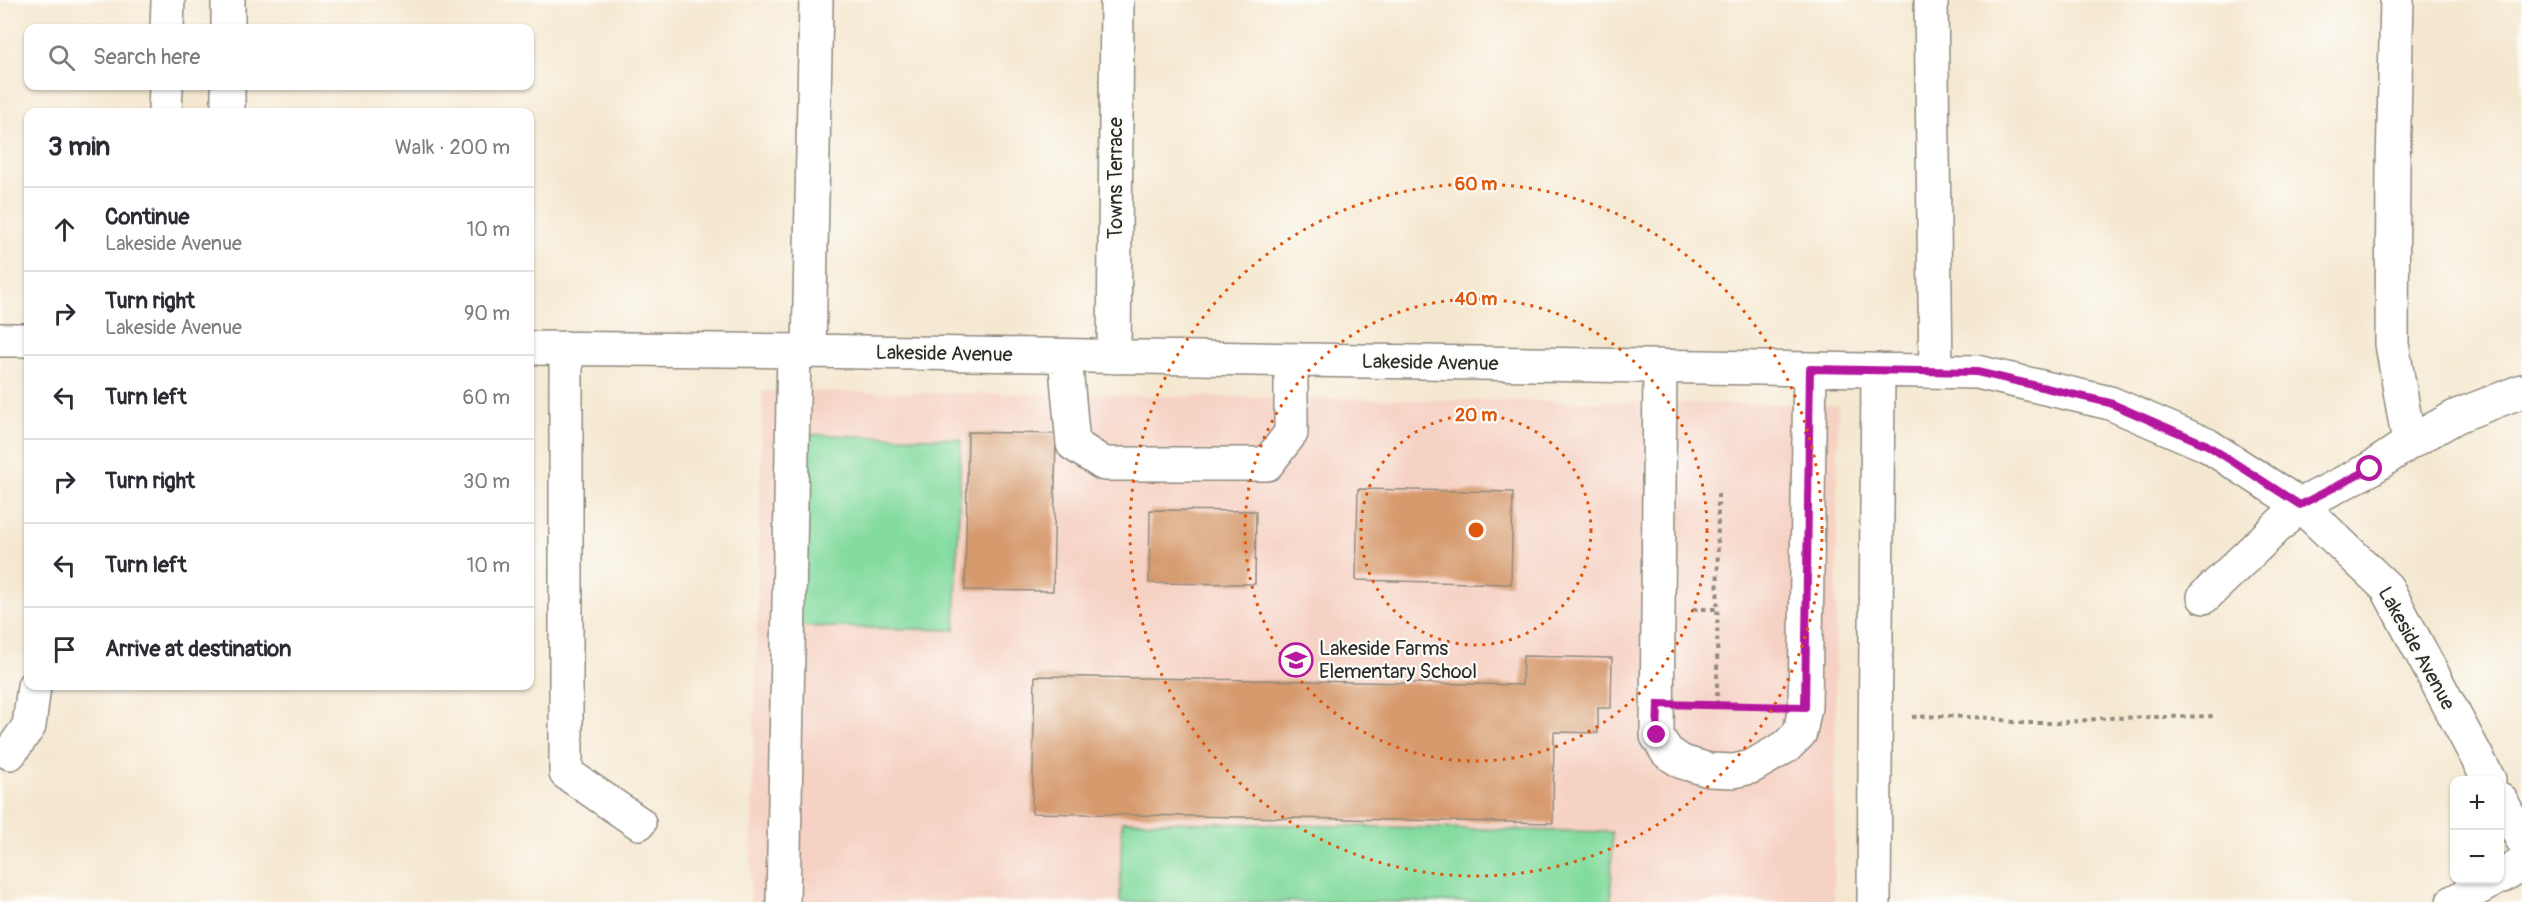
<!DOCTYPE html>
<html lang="en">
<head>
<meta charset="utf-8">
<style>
  body { margin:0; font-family:Pangolin,sans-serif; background:#f7f7f7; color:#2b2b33 }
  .controls { position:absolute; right:18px; bottom:18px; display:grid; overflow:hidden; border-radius:12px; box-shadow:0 2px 4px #0004 }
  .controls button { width:54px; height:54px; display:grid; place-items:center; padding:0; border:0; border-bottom:2px solid #e1e1e2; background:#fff; color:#2b2b33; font:30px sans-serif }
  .stop { position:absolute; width:18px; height:18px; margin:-14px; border:4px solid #b5179e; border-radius:50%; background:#fff }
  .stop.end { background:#b5179e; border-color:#fff; box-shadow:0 2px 6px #0008 }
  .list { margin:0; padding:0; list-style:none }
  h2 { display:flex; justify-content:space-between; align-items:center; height:78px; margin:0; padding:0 24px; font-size:26px }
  h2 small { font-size:20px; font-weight:400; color:#7c7c81 }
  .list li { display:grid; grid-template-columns:39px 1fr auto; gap:18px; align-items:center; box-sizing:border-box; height:84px; padding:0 24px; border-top:2px solid #e1e1e2 }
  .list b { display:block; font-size:22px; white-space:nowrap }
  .list p { margin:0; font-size:20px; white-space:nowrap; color:#7c7c81 }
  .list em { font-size:20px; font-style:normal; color:#7c7c81 }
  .icon { flex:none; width:33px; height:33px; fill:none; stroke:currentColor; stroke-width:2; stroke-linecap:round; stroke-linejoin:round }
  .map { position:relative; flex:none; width:2522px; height:902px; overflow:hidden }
  .search { position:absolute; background:#fff; box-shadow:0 2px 4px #0004; left:24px; top:24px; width:510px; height:66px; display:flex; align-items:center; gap:15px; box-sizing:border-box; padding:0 21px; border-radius:12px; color:#7c7c81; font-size:22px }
  .panel { position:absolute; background:#fff; box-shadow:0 2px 4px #0004; left:24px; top:108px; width:510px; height:582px; border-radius:12px }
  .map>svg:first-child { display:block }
  .built { fill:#f6d2c4 }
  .green { fill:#84db9f; stroke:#588365; stroke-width:1.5 }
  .building { fill:#d69a6d }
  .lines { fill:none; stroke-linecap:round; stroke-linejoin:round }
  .minor-casing { stroke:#908a7e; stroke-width:36 }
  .major-casing { stroke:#908a7e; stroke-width:36 }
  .path { stroke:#908a7e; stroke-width:4; stroke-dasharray:4.5 4.5; stroke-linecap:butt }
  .minor { stroke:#fff; stroke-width:33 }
  .major { stroke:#fff; stroke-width:33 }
  .route { stroke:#b5179e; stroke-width:8 }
  .ring { fill:none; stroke:#df570e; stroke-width:3; stroke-dasharray:3 6 }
  .labels { text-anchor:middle; stroke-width:4.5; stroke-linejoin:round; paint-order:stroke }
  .street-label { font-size:20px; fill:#2b2b2b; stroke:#fdfcf7 }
  .poi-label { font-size:20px; fill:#2b2b2b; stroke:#fdfcf7; text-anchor:start }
  .centre { fill:#df570e; stroke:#fdfcf7; stroke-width:3 }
  .ring-label { font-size:18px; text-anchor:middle; font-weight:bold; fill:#df570e; stroke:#fdfcf7; stroke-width:4.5; stroke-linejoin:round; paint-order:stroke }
</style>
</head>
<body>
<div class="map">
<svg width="2522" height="902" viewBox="0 0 2522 902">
  <rect width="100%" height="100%" fill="#fdfcf7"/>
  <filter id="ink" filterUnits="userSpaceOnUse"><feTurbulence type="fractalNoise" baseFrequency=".0167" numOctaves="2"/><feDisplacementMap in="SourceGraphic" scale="12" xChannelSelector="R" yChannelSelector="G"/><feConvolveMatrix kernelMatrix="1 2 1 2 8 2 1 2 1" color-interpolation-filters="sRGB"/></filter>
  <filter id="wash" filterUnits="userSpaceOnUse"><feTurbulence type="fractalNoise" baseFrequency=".008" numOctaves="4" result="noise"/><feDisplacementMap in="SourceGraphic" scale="24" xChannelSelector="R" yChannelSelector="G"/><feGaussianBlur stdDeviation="1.35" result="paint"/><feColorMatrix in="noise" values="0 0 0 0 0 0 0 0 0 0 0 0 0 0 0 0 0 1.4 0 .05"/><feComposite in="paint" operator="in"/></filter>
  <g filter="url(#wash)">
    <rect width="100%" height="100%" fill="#f5e8d1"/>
    <path class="built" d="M763 391 1838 405 1834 902H750Z"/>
    <path class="green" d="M798 434 961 439 955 630 792 626Z
      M1122 821 1612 832 1611 902H1120Z"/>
    <g id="blocks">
      <path class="building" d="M968 432 1056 434 1053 591 965 590Z
        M1358 489 1513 492 1511 584 1356 580Z
        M1150 510 1256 511 1255 584 1149 583Z
        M1523 656 1612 658 1611 708H1598V733L1554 732 1553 823 1032 813 1035 676 1522 685Z"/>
    </g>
  </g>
  <g filter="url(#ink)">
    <use href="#blocks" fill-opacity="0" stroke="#908a7e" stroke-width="1.5"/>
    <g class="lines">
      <g class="minor-casing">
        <path id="minor" d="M1931 0 1936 371
          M2397 0 2393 164 2392 344 2409 443
          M167 28 168 0
          M228 28V0
          M165 112 166 86
          M228 112V86
          M0 340H28
          M530 348 809 351 1977 372 2110 403 2207 445 2300 505 2387 588 2489 780
          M566 348V773L639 823
          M809 351 816 0
          M1065 356 1073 444 1104 464H1267L1291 433V360
          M1114 357 1117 0
          M1660 366 1657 736 1667 752 1682 762 1709 770 1734 771 1751 767 1787 746 1800 733 1805 707 1810 369
          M2204 597 2300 505 2370 469 2409 443 2457 416 2522 391
          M10 753 29 726 34 686
          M2500 799 2522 839
          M783 902 794 351
          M1874 902 1878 370"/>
      </g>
      <g class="major-casing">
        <path id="major" d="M2500 877 2522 864
          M2453 902 2494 880"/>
      </g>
      <path class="path" d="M1693 609H1717
        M1694 704 1768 706
        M1717 705 1718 493
        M1912 717 1945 716 1992 718 2019 723H2058L2106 718 2216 716"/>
      <use href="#minor" class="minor"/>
      <use href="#major" class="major"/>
    </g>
  </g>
  <g class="lines" filter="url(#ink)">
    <path class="route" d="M1657 735 1658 704 1805 707 1810 369 1977 372 2110 403 2207 445 2300 505 2370 469"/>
  </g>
  <g class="ring">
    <circle cx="1476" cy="530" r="115"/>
    <circle cx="1476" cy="530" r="231"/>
    <circle cx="1476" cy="530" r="346"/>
  </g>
  <defs>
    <g id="school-ring" transform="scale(1.725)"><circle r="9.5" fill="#fdfcf7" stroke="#b5179e" stroke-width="1.5"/><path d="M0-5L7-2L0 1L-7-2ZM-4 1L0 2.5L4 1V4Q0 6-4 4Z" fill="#b5179e"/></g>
  </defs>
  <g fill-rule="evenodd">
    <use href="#school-ring" x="1296" y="660"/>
  </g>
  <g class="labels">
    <g class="street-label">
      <text transform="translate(1115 178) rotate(-90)" y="7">Towns Terrace</text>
      <text transform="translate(944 353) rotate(1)" y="7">Lakeside Avenue</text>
      <text transform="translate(1430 362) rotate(1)" y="7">Lakeside Avenue</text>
      <text transform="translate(2417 648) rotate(61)" y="7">Lakeside Avenue</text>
    </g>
    <g class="poi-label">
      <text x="1319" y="655">Lakeside Farms<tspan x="1319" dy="23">Elementary School</tspan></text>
    </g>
  </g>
  <circle cx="1476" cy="530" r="9" class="centre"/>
  <g class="ring-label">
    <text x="1476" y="190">60 m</text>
    <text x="1476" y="305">40 m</text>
    <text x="1476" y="421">20 m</text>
  </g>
</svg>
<div class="controls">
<button>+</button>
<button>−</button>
</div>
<div class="stop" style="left:2370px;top:469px"></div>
<div class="stop end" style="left:1657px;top:735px"></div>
<div class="search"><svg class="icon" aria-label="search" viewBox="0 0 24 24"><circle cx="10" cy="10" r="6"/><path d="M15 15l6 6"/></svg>Search here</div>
<section class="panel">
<h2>3 min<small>Walk · 200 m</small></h2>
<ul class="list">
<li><svg class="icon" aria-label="ahead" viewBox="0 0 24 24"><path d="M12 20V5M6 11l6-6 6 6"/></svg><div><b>Continue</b><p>Lakeside Avenue</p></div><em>10 m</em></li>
<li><svg class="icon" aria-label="right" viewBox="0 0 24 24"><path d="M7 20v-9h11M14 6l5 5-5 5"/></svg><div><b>Turn right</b><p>Lakeside Avenue</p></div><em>90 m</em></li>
<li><svg class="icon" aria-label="left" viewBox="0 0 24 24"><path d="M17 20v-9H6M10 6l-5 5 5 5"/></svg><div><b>Turn left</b></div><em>60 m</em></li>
<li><svg class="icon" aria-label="right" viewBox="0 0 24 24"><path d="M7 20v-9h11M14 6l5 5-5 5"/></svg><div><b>Turn right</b></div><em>30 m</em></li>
<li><svg class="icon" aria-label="left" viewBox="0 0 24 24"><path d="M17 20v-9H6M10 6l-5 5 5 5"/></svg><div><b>Turn left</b></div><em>10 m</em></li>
<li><svg class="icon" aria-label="arrive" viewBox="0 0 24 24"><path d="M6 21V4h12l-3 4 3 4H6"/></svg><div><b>Arrive at destination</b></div></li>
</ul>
</section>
</div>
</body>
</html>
